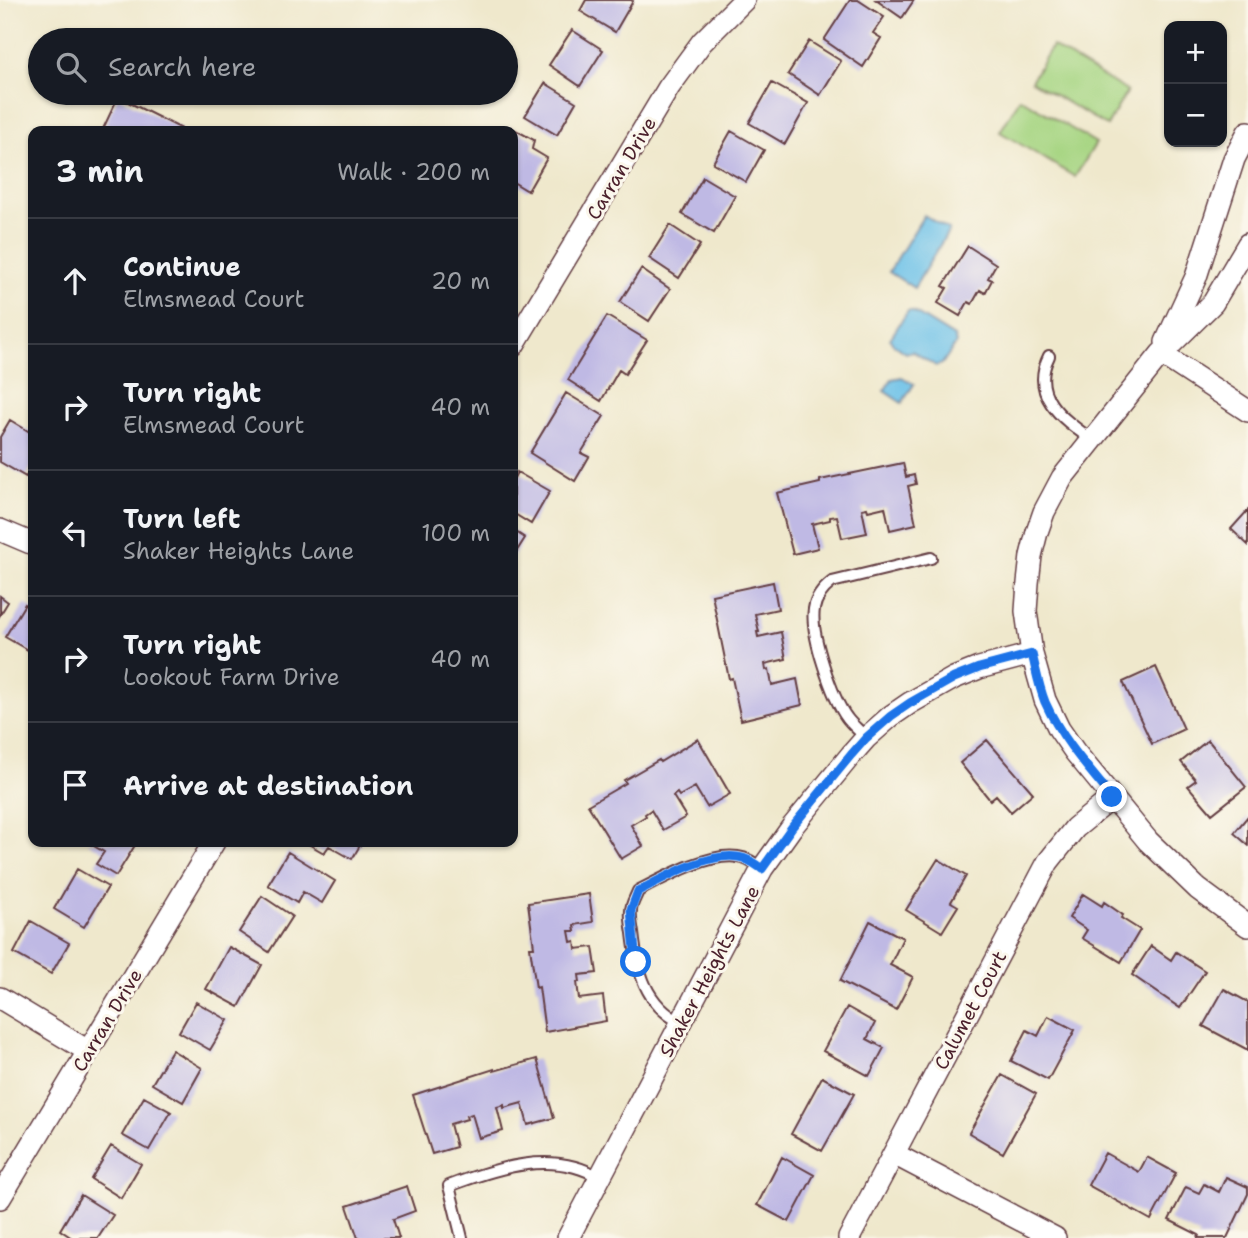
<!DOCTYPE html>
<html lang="en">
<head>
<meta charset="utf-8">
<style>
  body { margin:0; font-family:"Shantell Sans",sans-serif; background:#20242c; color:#f1f3f6 }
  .controls { position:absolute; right:21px; top:21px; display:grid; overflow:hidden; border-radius:14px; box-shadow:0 2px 5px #0004 }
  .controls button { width:63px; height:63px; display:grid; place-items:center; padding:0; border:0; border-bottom:2px solid #363941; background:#171b24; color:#f1f3f6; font:35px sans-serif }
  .stop { position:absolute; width:21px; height:21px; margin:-16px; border:5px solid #1a73e8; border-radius:50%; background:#fff }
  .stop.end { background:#1a73e8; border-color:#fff; box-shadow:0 2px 7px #0008 }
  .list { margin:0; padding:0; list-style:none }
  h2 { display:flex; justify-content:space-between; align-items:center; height:91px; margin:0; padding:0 28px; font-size:30px }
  h2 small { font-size:23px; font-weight:400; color:#9ea1a6 }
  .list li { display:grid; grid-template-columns:46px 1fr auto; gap:21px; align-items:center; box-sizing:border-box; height:126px; padding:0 28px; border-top:2px solid #363941 }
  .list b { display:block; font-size:26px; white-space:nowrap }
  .list p { margin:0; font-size:23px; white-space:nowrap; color:#9ea1a6 }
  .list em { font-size:23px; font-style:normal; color:#9ea1a6 }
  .icon { flex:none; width:38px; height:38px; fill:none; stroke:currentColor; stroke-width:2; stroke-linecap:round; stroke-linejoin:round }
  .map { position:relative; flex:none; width:1248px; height:1238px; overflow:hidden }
  .search { position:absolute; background:#171b24; box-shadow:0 2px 5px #0004; left:28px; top:28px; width:490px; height:77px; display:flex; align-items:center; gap:18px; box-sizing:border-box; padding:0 24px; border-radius:38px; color:#9ea1a6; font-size:26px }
  .panel { position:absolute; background:#171b24; box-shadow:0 2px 5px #0004; left:28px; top:126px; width:490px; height:721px; border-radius:14px }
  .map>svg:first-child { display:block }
  .green { fill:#a8d684; stroke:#797a58; stroke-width:2 }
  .water { fill:#6cc1e8; stroke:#5b708a; stroke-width:2 }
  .building { fill:#bfb9e4 }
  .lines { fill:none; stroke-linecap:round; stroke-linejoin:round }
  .lane-casing { stroke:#633d43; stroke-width:14 }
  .street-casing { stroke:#633d43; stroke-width:24 }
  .lane { stroke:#fff; stroke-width:10 }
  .street { stroke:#fff; stroke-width:21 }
  .route { stroke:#1a73e8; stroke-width:9 }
  .labels { text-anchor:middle; stroke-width:6; stroke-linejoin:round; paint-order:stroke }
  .street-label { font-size:19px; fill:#4a1f2b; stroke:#fbf7ec }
</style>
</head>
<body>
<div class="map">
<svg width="1248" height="1238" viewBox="0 0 1248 1238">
  <rect width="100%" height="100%" fill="#fbf7ec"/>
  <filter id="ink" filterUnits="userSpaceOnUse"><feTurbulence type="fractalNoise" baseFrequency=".0143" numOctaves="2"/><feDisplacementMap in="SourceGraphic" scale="14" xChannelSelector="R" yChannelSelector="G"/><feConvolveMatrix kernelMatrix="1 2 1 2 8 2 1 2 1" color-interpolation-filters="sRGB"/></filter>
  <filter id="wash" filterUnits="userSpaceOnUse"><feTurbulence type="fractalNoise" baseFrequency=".00686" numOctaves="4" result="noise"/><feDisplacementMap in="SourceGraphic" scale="28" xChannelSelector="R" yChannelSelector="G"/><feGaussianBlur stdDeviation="1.57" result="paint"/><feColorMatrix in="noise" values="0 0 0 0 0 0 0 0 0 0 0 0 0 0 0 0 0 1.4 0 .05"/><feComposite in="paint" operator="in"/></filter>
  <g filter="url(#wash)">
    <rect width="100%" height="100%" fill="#efe8cc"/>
    <path class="green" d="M1052 46 1127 91 1107 126 1031 81Z
      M1020 98 1096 143 1075 177 1000 132Z"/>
    <path class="water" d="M924 215 949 230 914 288 889 272Z
      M908 311H912L954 337 956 343 942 364 936 366 912 351 906 353 892 343 890 339Z
      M902 377 914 384 902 403 884 391 892 379Z"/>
    <g id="blocks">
      <path class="building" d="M586 0H631L633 1 615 32 580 11Z
        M850 0H858L884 17 873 33 881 38 863 67 824 40Z
        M876 0H914L902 18Z
        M572 30 603 50 580 86 549 65Z
        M809 41 841 61 820 95 788 74Z
        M545 83 576 102 557 135 525 116Z
        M772 83 808 103 785 144 749 123Z
        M118 97 182 129 181 131H102Z
        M510 127 534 140 532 149 547 158 528 191 513 182V131H508Z
        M731 131 764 150 746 182 713 163Z
        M703 177 735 196 714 233 682 214Z
        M670 225 700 245 679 278 649 258Z
        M968 246 996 264 988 278 992 280 985 293 980 290 972 304 968 302 960 316 938 303 947 288 943 286Z
        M641 269 670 289 649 321 620 302Z
        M607 316 647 340 625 374 619 370 601 401 568 380Z
        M566 393 604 416 581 453 589 457 575 481 530 453Z
        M10 420 33 434V464L26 477 0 462V437Z
        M903 463 906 477 914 475 916 484 908 486 916 524 890 530 885 507 868 511 867 508 862 509 867 533 842 538 837 516 830 517V520L812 524 818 548 793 554 777 493 820 483V480Z
        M517 472 550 491 531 524 513 513V480Z
        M1248 510V545L1231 529Z
        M513 530 525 538 513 557Z
        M773 582 778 609 755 614 759 632H757L758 637 781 632 786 659 765 664 766 670 769 669 772 685 797 679 802 705 741 720 732 678 729 679 712 595Z
        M0 596 8 602 0 615Z
        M25 604 33 609V653L5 637Z
        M1156 667 1184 729 1152 744 1123 682Z
        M698 739 730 794 707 807 695 787 679 796 677 793 673 796 686 817 663 830 651 810 645 814 646 816 631 825 643 846 621 859 588 805 626 783 624 780 659 760 660 762Z
        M987 740 1033 793 1011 812 996 795 990 800 960 763Z
        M1208 740 1246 787 1212 814 1188 786 1196 780 1181 762Z
        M1248 816V845L1234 833Z
        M87 842H137L116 876 96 864 104 852Z
        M305 842H362L352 859 329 846 324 853Z
        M288 852 335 881 322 903 303 892 297 903 268 885Z
        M938 859 966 876 951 902 958 906 942 932 906 910Z
        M77 869 108 887 84 927 54 909Z
        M589 894 593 922 574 925 575 931H569L571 942 575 941 576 949 593 947 597 973 579 975 580 982H577L579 999 603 996 606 1021 545 1032 539 987 536 988 530 947H534L528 903Z
        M1083 894 1102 906 1104 902 1123 915 1121 918 1140 930 1121 962 1082 938 1087 930 1069 918Z
        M262 896 292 916 269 952 239 932Z
        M31 921 69 943 51 974 14 953Z
        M870 921 903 938 890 965 913 977 896 1010 840 981Z
        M1151 946 1171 960 1176 952 1205 971 1180 1008 1132 975Z
        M229 947 262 965 239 1007 206 989Z
        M1224 989 1248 1002V1050L1203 1026Z
        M196 1002 228 1020 210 1050 179 1032Z
        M847 1007 875 1023 867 1039 884 1048 869 1076 823 1051Z
        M1048 1016 1075 1030 1048 1080 1011 1061 1027 1030 1038 1036Z
        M172 1050 202 1068 183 1102 152 1084Z
        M537 1059 554 1118 528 1125 522 1103 504 1108V1105L497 1107 503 1131 479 1138 472 1114 466 1116 467 1119 450 1124 456 1147 432 1154 413 1095 494 1069V1071Z
        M1002 1075 1036 1094 1003 1153 969 1133Z
        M822 1077 854 1094 822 1151 791 1134Z
        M144 1097 171 1112 149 1150 122 1135Z
        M111 1146 141 1164 121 1198 91 1179Z
        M1105 1153 1139 1172 1147 1157 1176 1173 1151 1220 1088 1185Z
        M782 1157 814 1175 789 1222 757 1205Z
        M1226 1177 1248 1187V1194L1227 1238H1198L1199 1235 1169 1220 1186 1187 1199 1193 1204 1184 1219 1192Z
        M407 1186 415 1211 393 1219 399 1238H358L347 1206Z
        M81 1195 113 1215 98 1238H72L60 1230Z"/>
    </g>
  </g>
  <g filter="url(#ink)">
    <use href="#blocks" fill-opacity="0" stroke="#633d43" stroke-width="2"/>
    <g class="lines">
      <g class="lane-casing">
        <path id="lane" d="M1049 356C1029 396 1063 419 1092 440
          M866 738C860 731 852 725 847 718 832 698 810 633 814 609 816 597 823 589 832 582L931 558
          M682 1023C645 1005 637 970 633 933 632 926 630 918 631 911 631 904 636 897 638 891 663 878 710 852 738 857 748 858 755 864 762 869
          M462 1238 449 1186C496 1168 554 1149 600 1178"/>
      </g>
      <g class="street-casing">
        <path id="street" d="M1248 244 1213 303 1161 354 1062 478 1044 512 1037 532 1031 556 1028 583 1026 611 1032 654 1045 700 1059 729 1075 752 1148 841 1198 889 1248 926
          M1166 342 1196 277 1234 159 1248 132
          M513 346 669 87 702 42 744 0
          M1161 354 1248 411
          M0 530 33 544
          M0 998 88 1051
          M894 1154 1055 1238
          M0 1198 214 842
          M568 1238 762 869 792 827 851 755 866 738 891 716 910 703 954 678 979 668 1032 654
          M849 1238 1048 862 1075 828 1112 798"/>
      </g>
      <use href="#lane" class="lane"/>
      <use href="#street" class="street"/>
    </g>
  </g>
  <g class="lines" filter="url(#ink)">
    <path class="route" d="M636 962 631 910 638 891C664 878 709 852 738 857 748 858 755 864 762 869L792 827 851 755 866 738 891 716 910 703 954 678 979 668 1032 654C1036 670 1039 687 1045 702 1061 738 1087 767 1112 797"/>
  </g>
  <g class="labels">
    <g class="street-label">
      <text transform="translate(621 168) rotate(-59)" y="7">Carran Drive</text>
      <text transform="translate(709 971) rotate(-62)" y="7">Shaker Heights Lane</text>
      <text transform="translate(970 1010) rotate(-62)" y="7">Calumet Court</text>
      <text transform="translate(107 1020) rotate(-59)" y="7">Carran Drive</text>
    </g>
  </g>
</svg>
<div class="controls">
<button>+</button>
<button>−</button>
</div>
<div class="stop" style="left:636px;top:962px"></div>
<div class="stop end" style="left:1112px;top:797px"></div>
<div class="search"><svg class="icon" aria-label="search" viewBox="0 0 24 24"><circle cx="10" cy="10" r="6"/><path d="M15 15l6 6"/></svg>Search here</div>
<section class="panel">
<h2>3 min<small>Walk · 200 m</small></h2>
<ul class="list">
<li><svg class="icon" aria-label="ahead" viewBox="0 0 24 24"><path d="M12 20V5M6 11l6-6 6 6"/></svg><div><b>Continue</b><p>Elmsmead Court</p></div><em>20 m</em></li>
<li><svg class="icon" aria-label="right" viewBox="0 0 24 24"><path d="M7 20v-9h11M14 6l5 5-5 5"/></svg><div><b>Turn right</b><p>Elmsmead Court</p></div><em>40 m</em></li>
<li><svg class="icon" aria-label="left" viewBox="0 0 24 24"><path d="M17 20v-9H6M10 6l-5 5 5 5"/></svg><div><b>Turn left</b><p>Shaker Heights Lane</p></div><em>100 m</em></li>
<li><svg class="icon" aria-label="right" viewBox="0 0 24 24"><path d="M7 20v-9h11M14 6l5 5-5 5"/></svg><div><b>Turn right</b><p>Lookout Farm Drive</p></div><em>40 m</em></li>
<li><svg class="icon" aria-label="arrive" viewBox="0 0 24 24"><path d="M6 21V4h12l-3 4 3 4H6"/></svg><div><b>Arrive at destination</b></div></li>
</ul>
</section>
</div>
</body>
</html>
